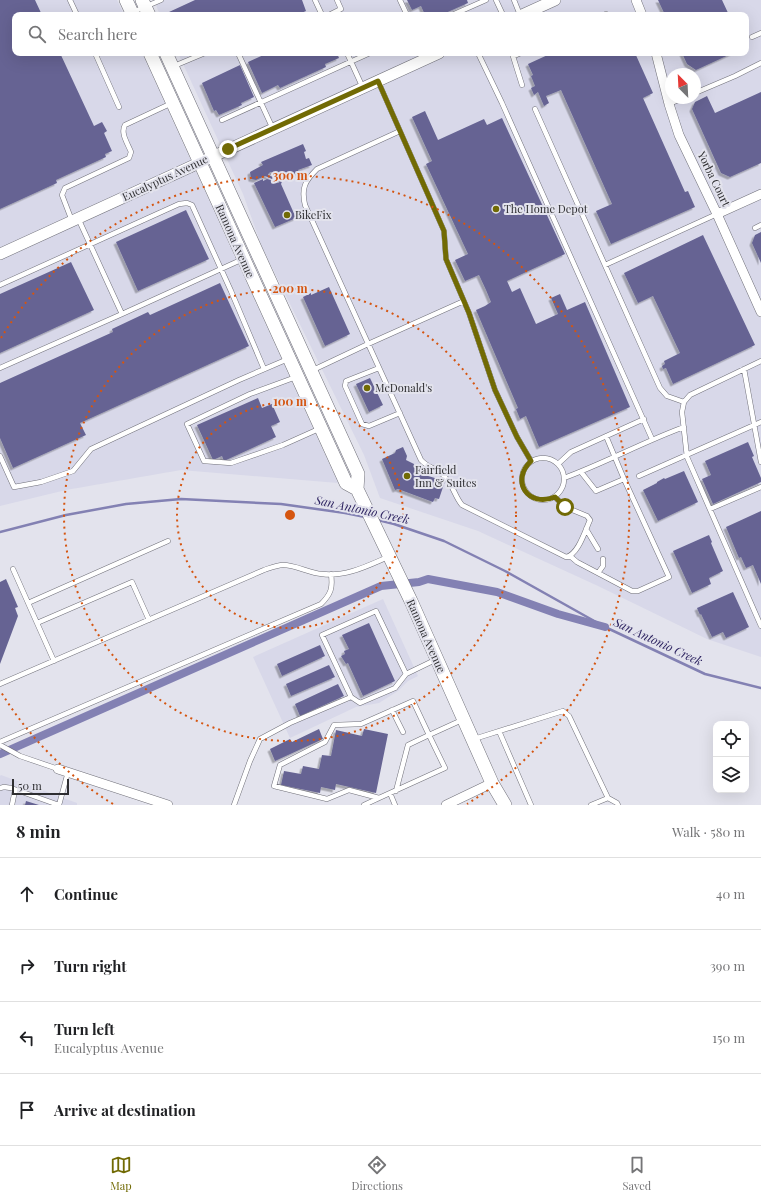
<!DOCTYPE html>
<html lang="en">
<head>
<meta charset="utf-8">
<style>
  body { margin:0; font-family:"Playfair Display",serif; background:#f2f2f2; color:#202124 }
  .controls { position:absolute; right:12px; bottom:12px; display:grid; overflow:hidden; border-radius:8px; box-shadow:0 4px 16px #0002 }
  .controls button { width:36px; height:36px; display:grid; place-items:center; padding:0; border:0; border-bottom:1px solid #e0e0e0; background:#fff; color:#202124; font:20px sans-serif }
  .compass { position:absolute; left:665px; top:68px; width:36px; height:36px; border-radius:50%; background:#fff; box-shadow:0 4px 16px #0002; rotate:336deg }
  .scale { position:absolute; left:12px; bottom:10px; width:57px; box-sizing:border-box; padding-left:4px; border:2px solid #2e2e31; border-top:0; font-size:11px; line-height:14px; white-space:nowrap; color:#2e2e31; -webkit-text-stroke:3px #e3e3ed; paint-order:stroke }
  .stop { position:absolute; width:12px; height:12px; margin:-9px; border:3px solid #716a04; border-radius:50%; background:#fff }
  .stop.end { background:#716a04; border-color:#fff; box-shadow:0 1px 4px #0008 }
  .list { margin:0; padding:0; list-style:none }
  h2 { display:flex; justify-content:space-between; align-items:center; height:52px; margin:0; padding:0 16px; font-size:17px }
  h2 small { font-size:13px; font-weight:400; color:#757577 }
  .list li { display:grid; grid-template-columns:26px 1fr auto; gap:12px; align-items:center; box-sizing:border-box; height:72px; padding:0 16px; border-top:1px solid #e0e0e0 }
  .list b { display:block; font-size:15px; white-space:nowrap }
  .list p { margin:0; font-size:13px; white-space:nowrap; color:#757577 }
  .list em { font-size:13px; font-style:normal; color:#757577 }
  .icon { flex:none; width:22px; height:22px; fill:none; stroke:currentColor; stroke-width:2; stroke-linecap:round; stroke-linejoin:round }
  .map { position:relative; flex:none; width:761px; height:805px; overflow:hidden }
  .search { position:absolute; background:#fff; box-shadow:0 4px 16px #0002; left:12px; right:12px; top:12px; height:44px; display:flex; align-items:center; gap:10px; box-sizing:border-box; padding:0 14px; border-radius:8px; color:#757577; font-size:15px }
  .sheet { height:340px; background:#fff }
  nav { display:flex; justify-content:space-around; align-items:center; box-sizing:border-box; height:56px; border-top:1px solid #e0e0e0; background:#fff; font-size:11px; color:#757577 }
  nav a { display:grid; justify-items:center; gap:2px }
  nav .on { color:#716a04 }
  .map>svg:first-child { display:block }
  .built { fill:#d8d8e9; fill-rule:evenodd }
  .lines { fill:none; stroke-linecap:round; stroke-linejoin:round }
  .stream { stroke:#8381b3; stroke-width:2.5 }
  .canal { stroke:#8381b3; stroke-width:8 }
  .building { fill:#666493; filter:url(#shadow) }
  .service-casing { stroke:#707079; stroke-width:5.5 }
  .minor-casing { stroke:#707079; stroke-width:10 }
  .tertiary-casing { stroke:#707079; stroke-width:12 }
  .secondary-casing { stroke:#707079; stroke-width:14 }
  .service { stroke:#fff; stroke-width:4.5 }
  .minor { stroke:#fff; stroke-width:9 }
  .tertiary { stroke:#fff; stroke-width:11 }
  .secondary { stroke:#fff; stroke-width:13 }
  .route { stroke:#716a04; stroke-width:5 }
  .ring { fill:none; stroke:#d55510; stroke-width:2; stroke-dasharray:2 4 }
  .poi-dot { fill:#716a04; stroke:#e3e3ed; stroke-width:1.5 }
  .labels { text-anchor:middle; stroke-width:4; stroke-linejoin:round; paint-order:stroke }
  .street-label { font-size:11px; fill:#2e2e31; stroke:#e3e3ed }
  .poi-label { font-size:11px; fill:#2e2e31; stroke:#e3e3ed; text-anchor:start }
  .water-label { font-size:12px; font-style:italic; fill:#2e2461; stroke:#e3e3ed }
  .centre { fill:#d55510; stroke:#e3e3ed; stroke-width:2 }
  .ring-label { font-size:12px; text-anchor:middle; font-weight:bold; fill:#d55510; stroke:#e3e3ed; stroke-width:4; stroke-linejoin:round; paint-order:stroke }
</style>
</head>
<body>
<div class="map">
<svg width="761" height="805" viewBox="0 0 761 805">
  <defs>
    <filter id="shadow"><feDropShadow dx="-2.5" dy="2.5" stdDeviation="0" flood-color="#0004"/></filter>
  </defs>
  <rect width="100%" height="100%" fill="#e3e3ed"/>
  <path class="built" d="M0 0H117L124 15H15V53H142L338 483 181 470 66 490 0 506Z
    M154 0H761V657L707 639 598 586 478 531 380 498 364 455 262 247 243 194 178 53H746V15H160ZM671 74H695V98H671Z
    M383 599 418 676 408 681 398 691 379 703 356 707 290 738 253 657Z
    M1 775 77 803V805H0V776Z"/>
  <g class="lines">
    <path class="stream" d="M378 520 394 524 444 541 505 571 605 627 705 674 761 688
      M0 532 66 515 126 504 181 499 281 504 345 513 365 517"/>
    <path class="canal" d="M0 754 381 586 419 582 428 579 497 592 558 614 605 627"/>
  </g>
  <path class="building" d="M0 0H35L42 15H15V53H60L94 126 102 122 107 131 104 133 112 151 105 154 106 157 56 180 57 183 0 209Z
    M195 0H302L306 11 297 15H171L169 12Z
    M407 0H467L468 3 441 15H425L421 6 412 10Z
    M658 0H722L729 15H665Z
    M268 53H337L339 58 325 64 326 67 280 88 278 85 262 93 248 62Z
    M552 53H635L653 93 643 98 685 192 688 191 695 207 611 244 596 211 612 204 561 90 546 96 549 103 544 106 538 92 534 95 531 88 535 86 531 76 533 75 528 64Z
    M682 53H733L696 70 687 64Z
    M240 65 254 97 241 103 242 105 219 115 216 110 214 111 202 83Z
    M761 92V163L730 177 721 173 692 109 695 102 707 96 715 113Z
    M425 111 438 140 484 119 487 125 502 118 565 254 507 281 512 292 520 288 536 324 558 314 551 298 560 294 567 310 585 302 630 407 539 447 526 416 520 419 516 409 518 408 476 310 485 306 491 302 486 290 479 275 465 281 455 260 468 254 426 164 432 161 412 117Z
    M303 144 306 151 304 152 306 159 309 158 312 165 298 170 299 172 283 179 281 184 296 218 275 227 254 183 263 179V181L267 179 279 183 281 176 271 172 269 173 268 175 273 177 272 179 265 176 256 180 251 179 250 172 263 165 261 162Z
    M186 210 209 259 138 291 116 242Z
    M761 232V263L752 243 755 235Z
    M703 235 755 345 673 384 666 368 663 369 662 366 665 364 664 361 680 353 653 296 638 303 624 273Z
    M71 262 94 310 0 353V294Z
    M220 283 249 346 80 423 86 435 13 468 0 438V383L113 332 112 329 148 312 150 315Z
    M329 287 350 334 325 346 303 297 311 293V295Z
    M370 378 383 405 369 412 356 384Z
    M258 398 262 408 272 404 280 422 271 426 276 437 224 461 222 456 213 460 197 425Z
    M748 442 754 456 752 457 761 478V482L713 504 702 479 711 475 705 461Z
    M403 447 407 456 406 460 414 464 418 473 445 481 439 499 435 498 433 502 398 489 395 490 382 459 395 453 396 450Z
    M684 471 698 502 658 521 643 490 657 483V482L664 478 665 479Z
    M761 511V584L753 565 746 568 741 557 739 558 726 527Z
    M709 535 712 542 711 543 723 571 709 578 711 584 692 593 673 551Z
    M6 579 18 607 15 608 18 616 0 664V582Z
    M733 592 749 627 726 638 723 632 712 637 701 614 700 615 697 608Z
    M369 623 395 681 363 696 348 663 346 664 341 656 345 654 344 651 349 649 342 635Z
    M320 645 325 656 282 676 277 664Z
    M329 665 335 677 291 696 286 684Z
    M338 684 344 696 300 716 295 704Z
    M319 729 323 739 275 761 270 749 290 739 292 742Z
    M364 729 388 734 376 793 336 784 335 790 321 787 320 793 281 785 284 771 301 774 303 766 319 769 322 755 331 756 336 730 362 736Z
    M26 801 39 805H25Z"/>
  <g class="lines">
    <g class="service-casing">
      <path id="service" d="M70 0 77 15
        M315 0 322 15
        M400 0 407 15
        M496 0 503 15
        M514 0 520 15
        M133 12 161 0
        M329 15 341 9 337 0
        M452 15 486 0
        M605 15 606 14
        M752 37 761 33
        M95 53 119 107
        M238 53 273 129
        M347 53 363 88
        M478 53 502 103 652 439
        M512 53 522 85
        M514 56 521 53
        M174 66 205 53
        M378 81 444 231 446 259 469 313 495 390 517 437 531 461
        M695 93 735 76 761 63
        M669 104 683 98
        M535 109 660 388 667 396 684 402
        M222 120 370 53
        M400 131 317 169C305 181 301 188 305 205L421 460C428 468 439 469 445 477 453 485 455 497 462 505L566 557C578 555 585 531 590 520L587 516 565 507 555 497
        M78 218 122 314 243 259
        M72 221 62 195 65 188 129 158 131 152C128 144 120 133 125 125L172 103
        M755 228 761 225
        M605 265 717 214
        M0 285 179 204 187 203 192 205 231 291 264 369
        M761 361 690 395 684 402 682 412 687 457 761 626
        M0 368 122 314
        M379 368 346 381 345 386 362 424 369 426 400 413
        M744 369 761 462
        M313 370 368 344 464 301
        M296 377 250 394 187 424 204 461 231 463 283 445 321 428
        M0 456 14 487 41 482 73 471 91 449 239 380 288 359
        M522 479a21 21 0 1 1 42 0a21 21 0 1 1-42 0Z
        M558 464 571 452 644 419
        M581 472 596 491 624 479 606 436
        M639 476 761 422
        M564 478C605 463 643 442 684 427
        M710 509 761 487
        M586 529 598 549
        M570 556 577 562 632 591H638L669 577 624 479
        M13 569 37 623 132 582 149 620
        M598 573 603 566V559
        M28 603 168 541
        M37 623 54 661
        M406 674 376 611 322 635 351 697 360 703 395 688 406 674 435 660
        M0 684 264 570C270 568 277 565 283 565 296 565 309 573 322 574 346 577 367 566 388 557
        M392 710 403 732
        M499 731 531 805
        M474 739 563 711 569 716 608 798 591 805
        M0 742 321 604C331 594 333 588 331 574
        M0 745 20 756 58 769
        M0 788 4 787 11 788 59 805
        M390 793 395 805
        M379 798 445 768 429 735 408 745 396 791
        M608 798 617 803 618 805
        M12 805 15 790
        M59 805 68 772
        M234 805 250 761 260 739 290 723 351 697
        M364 805 379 798 349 790 327 799 274 786 280 765 325 742 334 725 361 724 413 701 429 735 462 720"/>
    </g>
    <g class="minor-casing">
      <path id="minor" d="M636 0 642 15
        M656 53 669 104 679 135 717 214 761 312
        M717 214 761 194
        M58 769 168 805
        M446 805 492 783"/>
    </g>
    <g class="tertiary-casing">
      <path id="tertiary" d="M522 15 555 0
        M0 254 439 53"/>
    </g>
    <g class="secondary-casing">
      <path id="secondary" d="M126 0 133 15
        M142 0 149 15
        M150 53 346 483 357 489
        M166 53 358 474 357 489 411 601 492 783 505 805"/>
    </g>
    <use href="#service" class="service"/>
    <use href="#minor" class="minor"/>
    <use href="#tertiary" class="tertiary"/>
    <use href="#secondary" class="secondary"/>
  </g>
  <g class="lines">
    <path class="route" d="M228 149 378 81 444 231 446 259 469 313 495 390 517 437 531 461C510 481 528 508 555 497L565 507"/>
  </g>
  <g class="ring">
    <circle cx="290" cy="515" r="113"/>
    <circle cx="290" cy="515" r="226"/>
    <path d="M113 804A339 339 0 0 1 1 692M1 338A339 339 0 1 1 467 804"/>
  </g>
  <g class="poi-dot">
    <circle cx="496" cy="209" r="4"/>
    <circle cx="287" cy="215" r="4"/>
    <circle cx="367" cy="388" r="4"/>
    <circle cx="407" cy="476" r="4"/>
  </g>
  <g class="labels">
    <g class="street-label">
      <text transform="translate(165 178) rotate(-25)" y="4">Eucalyptus Avenue</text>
      <text transform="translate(714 179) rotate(64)" y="4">Yorba Court</text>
      <text transform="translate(235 241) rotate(66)" y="4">Ramona Avenue</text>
      <text transform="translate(426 636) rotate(66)" y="4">Ramona Avenue</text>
    </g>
    <g class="poi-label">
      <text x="504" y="213">The Home Depot</text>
      <text x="295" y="219">BikeFix</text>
      <text x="375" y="392">McDonald's</text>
      <text x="415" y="474">Fairfield<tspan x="415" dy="13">Inn &amp; Suites</tspan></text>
    </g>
    <g class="water-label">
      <text transform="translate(362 510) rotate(12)" y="4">San Antonio Creek</text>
      <text transform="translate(658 642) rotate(25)" y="4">San Antonio Creek</text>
    </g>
  </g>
  <circle cx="290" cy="515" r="6" class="centre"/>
  <g class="ring-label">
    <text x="290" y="180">300 m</text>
    <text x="290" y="293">200 m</text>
    <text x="290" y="406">100 m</text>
  </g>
</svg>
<div class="controls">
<button><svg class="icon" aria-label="locate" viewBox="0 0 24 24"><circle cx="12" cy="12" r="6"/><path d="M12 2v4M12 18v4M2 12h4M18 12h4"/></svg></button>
<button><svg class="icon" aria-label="layers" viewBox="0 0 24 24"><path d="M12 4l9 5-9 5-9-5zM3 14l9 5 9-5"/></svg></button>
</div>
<svg class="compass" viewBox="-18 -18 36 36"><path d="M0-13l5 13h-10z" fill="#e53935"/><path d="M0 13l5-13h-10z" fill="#757577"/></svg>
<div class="scale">50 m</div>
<div class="stop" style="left:565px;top:507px"></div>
<div class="stop end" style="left:228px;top:149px"></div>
<div class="search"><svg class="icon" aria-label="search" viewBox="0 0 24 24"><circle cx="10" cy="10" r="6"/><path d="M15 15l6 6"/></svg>Search here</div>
</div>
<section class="sheet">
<h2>8 min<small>Walk · 580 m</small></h2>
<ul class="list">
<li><svg class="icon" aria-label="ahead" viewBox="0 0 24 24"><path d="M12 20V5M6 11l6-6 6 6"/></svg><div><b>Continue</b></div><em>40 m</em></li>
<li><svg class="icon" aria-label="right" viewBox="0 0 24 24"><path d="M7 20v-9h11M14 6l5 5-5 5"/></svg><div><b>Turn right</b></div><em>390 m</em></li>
<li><svg class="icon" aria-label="left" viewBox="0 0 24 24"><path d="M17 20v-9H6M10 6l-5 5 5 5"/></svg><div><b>Turn left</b><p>Eucalyptus Avenue</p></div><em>150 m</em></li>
<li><svg class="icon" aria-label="arrive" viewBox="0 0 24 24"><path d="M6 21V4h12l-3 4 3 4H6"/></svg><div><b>Arrive at destination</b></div></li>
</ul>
</section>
<nav>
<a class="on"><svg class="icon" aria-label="map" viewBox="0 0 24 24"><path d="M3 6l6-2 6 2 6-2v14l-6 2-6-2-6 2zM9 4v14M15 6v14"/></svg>Map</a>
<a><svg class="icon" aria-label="directions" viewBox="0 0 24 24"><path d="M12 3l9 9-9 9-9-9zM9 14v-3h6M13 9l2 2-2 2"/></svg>Directions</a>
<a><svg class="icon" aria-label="saved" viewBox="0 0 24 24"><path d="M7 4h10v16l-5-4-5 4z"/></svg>Saved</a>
</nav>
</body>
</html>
